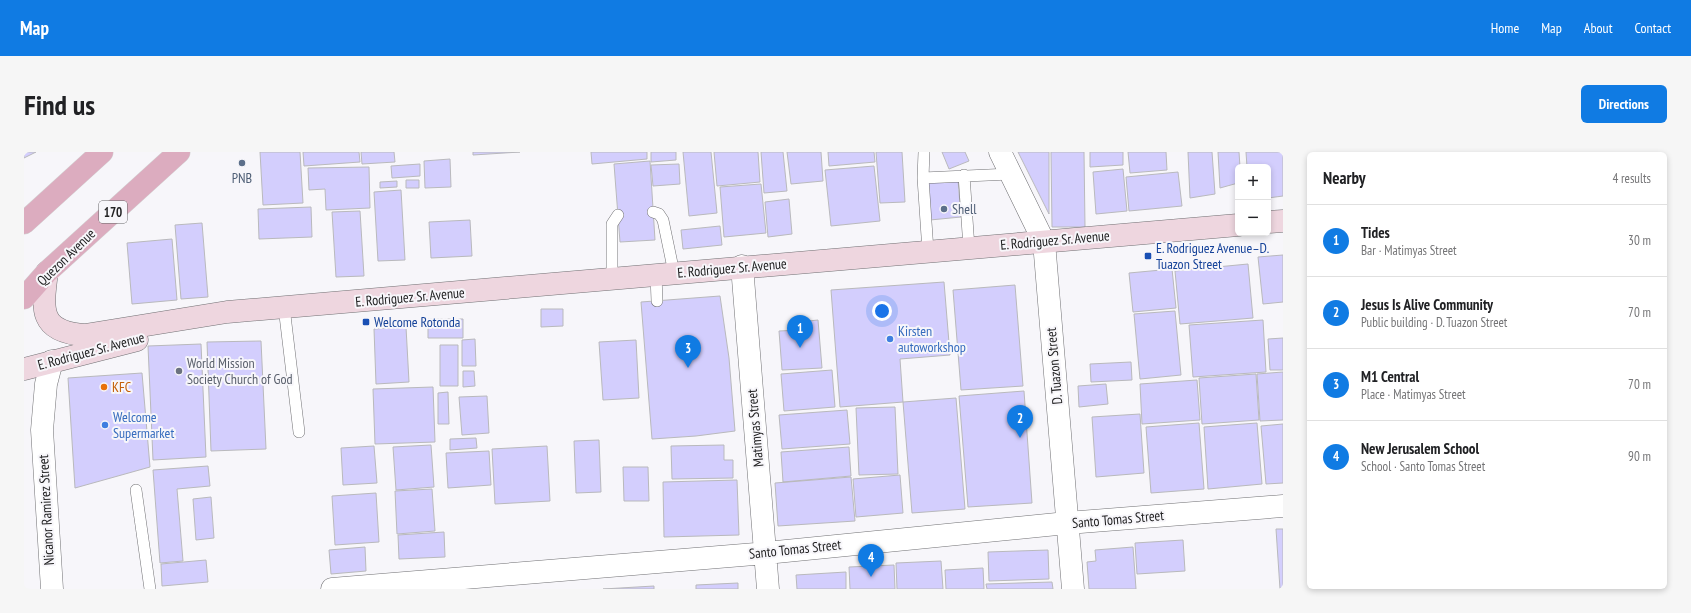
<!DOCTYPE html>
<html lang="en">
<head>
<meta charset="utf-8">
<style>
  body { margin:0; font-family:"PT Sans Narrow",sans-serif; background:#f6f6f6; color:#202124 }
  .controls { position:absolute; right:12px; top:12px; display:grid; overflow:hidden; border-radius:6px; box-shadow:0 2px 6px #0003 }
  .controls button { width:36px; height:36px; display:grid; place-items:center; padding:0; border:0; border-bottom:1px solid #e0e0e0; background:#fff; color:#202124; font:20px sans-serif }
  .you { position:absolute; left:858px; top:159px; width:14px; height:14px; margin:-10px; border:3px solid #fff; border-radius:50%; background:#1a73e8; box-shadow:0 0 0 6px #1a73e833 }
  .badge { display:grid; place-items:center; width:26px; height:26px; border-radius:50%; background:#107be3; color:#fff; font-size:13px; font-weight:700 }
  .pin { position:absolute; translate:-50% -33px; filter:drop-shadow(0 1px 2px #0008) }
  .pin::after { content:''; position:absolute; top:21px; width:14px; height:12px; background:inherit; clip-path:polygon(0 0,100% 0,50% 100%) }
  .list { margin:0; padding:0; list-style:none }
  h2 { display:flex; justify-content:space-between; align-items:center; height:52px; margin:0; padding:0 16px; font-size:17px }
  h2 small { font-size:13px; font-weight:400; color:#757577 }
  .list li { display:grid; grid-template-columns:26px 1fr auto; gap:12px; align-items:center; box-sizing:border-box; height:72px; padding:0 16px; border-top:1px solid #e0e0e0 }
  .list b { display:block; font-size:15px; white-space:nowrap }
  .list p { margin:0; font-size:13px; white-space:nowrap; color:#757577 }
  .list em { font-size:13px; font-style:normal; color:#757577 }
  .map { position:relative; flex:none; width:1259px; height:437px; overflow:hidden; border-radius:6px }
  header { display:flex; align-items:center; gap:24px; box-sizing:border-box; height:56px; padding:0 20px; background:#107be3; color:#fff }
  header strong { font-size:19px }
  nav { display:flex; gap:22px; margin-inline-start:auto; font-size:14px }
  .intro { display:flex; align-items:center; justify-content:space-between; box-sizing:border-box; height:96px; padding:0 24px }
  h1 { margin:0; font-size:28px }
  .button { padding:10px 18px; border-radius:6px; background:#107be3; color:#fff; font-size:14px; font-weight:700 }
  main { display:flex; gap:24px; padding:0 24px }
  aside { flex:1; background:#fff; border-radius:6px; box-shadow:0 2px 6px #0003 }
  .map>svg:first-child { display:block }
  .building { fill:#d3cefd; stroke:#b9b9bc }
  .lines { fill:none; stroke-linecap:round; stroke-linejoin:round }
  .service-casing { stroke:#717174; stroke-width:12 }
  .minor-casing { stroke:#717174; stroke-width:23 }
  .tertiary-casing { stroke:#717174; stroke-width:23 }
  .secondary-casing { stroke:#717174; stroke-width:23 }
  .primary-casing { stroke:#d3d3d3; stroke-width:23 }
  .service { stroke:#fff; stroke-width:11 }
  .minor { stroke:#fff; stroke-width:22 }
  .tertiary { stroke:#fff; stroke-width:22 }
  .secondary { stroke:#eed6df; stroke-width:22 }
  .primary { stroke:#dcacbf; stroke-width:22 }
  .service-dot { fill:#5c6f8a; stroke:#f7f6fa; stroke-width:1.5 }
  .transit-dot { fill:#1a4fb4; stroke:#f7f6fa; stroke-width:1.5 }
  .shop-dot { fill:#3f7fe0; stroke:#f7f6fa; stroke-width:1.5 }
  .worship-dot { fill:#6b7280; stroke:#f7f6fa; stroke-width:1.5 }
  .food-dot { fill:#e8710a; stroke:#f7f6fa; stroke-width:1.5 }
  .labels { text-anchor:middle; stroke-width:4; stroke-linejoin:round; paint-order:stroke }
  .shield { fill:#f7f6fa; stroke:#636264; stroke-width:1 }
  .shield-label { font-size:13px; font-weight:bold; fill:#232324 }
  .service-label { font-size:14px; fill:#4e5e75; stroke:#f7f6fa }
  .street-label { font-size:14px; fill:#232324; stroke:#f7f6fa }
  .transit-label { font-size:14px; fill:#164399; stroke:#f7f6fa; text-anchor:start }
  .shop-label { font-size:14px; fill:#366cbe; stroke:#f7f6fa; text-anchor:start }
  .worship-label { font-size:14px; fill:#5b616d; stroke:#f7f6fa; text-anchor:start }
  .food-label { font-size:14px; fill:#c56008; stroke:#f7f6fa; text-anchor:start }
</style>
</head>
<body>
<header>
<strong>Map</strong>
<nav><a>Home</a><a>Map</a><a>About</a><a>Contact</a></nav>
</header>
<div class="intro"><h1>Find us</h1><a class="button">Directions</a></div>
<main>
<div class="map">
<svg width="1259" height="437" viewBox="0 0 1259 437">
  <rect width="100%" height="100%" fill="#f7f6fa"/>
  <path class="building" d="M0 0H12L0 6Z
    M236 0H276L279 51 239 53Z
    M279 0H335L336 10 280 14Z
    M337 0H370L371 10 338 12Z
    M449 0H496L449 3Z
    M567 0H623V7L568 12Z
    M627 0H652V8L627 10Z
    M659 0H687L693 61 665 64Z
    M690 0H734L736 30 693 34Z
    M737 0H759L763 39 740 41Z
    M763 0H797L799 29 767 32Z
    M804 0H850L851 10 805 14Z
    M852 0H878L881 50 856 51Z
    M918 0H941L945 9 925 17Z
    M994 0H1025V62Z
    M1027 0H1060L1061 75H1028Z
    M1066 0H1099V13L1066 15Z
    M1104 0H1142L1143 18 1106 21Z
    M1164 0H1188L1191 42 1166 46Z
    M1194 0H1215L1216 15H1214V31L1196 36Z
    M1222 0H1259V44L1244 46V15H1223Z
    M426 7 427 35 401 36 400 9Z
    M626 9 631 88 596 90 590 12Z
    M396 12V24L368 26 367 14Z
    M655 12 656 32 629 34 627 13Z
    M850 14 856 69 807 74 801 18Z
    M345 15 346 56 302 58 301 37 285 38 284 16Z
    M1099 17 1103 59 1072 62 1069 20Z
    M1154 20 1158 54 1105 59 1102 25Z
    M382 28H395V36H382Z
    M934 28 937 65 906 68 903 30Z
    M373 29V35L356 36V30Z
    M737 32 742 81 700 85 696 35Z
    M377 38 381 108 354 109 350 40Z
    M765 47 768 82 744 85 741 50Z
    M287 55 288 85 235 87 234 57Z
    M336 59 340 124 312 125 308 60Z
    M446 68 448 104 407 106 405 70Z
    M178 71 184 145 157 147 151 73Z
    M696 74 698 93 659 97 657 78Z
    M148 87 153 148 108 152 103 91Z
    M1259 103V150L1239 152 1234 105Z
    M1224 112 1229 166 1156 172 1151 119Z
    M1148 117 1152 156 1109 160 1105 121Z
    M920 130 926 203 876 207 879 250 816 255 807 138Z
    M991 133 999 234 937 238 929 138Z
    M696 144 705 206 711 279 672 284 628 287 617 150Z
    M517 157H539V174L517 175Z
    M1151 159 1157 223 1116 227 1110 162Z
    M404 167H439V186H404Z
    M794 168 798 216 758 218 755 179 776 178 775 170Z
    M1239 168 1242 220 1169 225 1165 173Z
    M382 175 385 230 352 232 350 177Z
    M1259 186V218H1246L1244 187Z
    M451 187 452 214H438V188Z
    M612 188 615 246 579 248 575 190Z
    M237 189 242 297 187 299 183 190Z
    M177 192 182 305 129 308 124 194Z
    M416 193H434V234H416Z
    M1107 210 1108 228 1067 230 1066 212Z
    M808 218 811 255 760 259 757 222Z
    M439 219H450L451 234 439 235Z
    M1259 220V268L1236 269 1233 222Z
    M118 221 126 315 51 336 44 226Z
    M1232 222 1235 268 1178 272 1175 226Z
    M1173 228 1176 268 1118 272 1116 232Z
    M1082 232 1084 252 1055 255 1054 234Z
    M409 235 411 290 351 292 349 237Z
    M1000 239 1008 351 944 355 935 244Z
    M424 240 425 272H414V241Z
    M463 244 465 281 438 283 435 245Z
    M932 246 941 357 888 361 879 250Z
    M871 255 874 322 835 323 832 256Z
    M823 258 826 292 758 297 755 263Z
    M1116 262 1120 321 1072 325 1068 265Z
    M1175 271 1180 337 1127 341 1122 275Z
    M1233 271 1238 332 1184 337 1180 275Z
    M1259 272V331L1242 332 1237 274Z
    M452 286 453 296 426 298V287Z
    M575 288 577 340 552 341 550 289Z
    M407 293 410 335 372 338 369 295Z
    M700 293V308H709V326L648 327 647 294Z
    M350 294 353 331 319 333 317 296Z
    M523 294 526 349 471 352 468 297Z
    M825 295 827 324 759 330 757 300Z
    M465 299 467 333 424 336 422 301Z
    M184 314 186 334 153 337 159 409 136 411 129 318Z
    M599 315H624L625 349H600Z
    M876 323 879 361 832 365 829 327Z
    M827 325 831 369 754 374 751 331Z
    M713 328 715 383 640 385 639 330Z
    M408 337 411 379 373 382 371 339Z
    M352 341 355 390 311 393 308 344Z
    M187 345 190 386 172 388 169 347Z
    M1252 377H1259V437H1256Z
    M420 380 421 405 375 407 374 383Z
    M1159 388 1161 419 1113 422 1111 391Z
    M341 395 342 419 307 422 305 398Z
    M1109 395 1112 437H1065L1063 410 1072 409 1071 398Z
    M1024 398 1025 427 965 429 964 400Z
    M182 408 184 430 138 434 137 412Z
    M917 409 919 437H873L872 411Z
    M870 413 871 437H826L825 415Z
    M959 416 960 437H922L921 418Z
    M822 420V437H773L772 423Z
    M1028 430 1029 437H963L962 432Z
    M714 431V437H672V433Z
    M630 434V437H579Z"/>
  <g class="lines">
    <g class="service-casing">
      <path id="service" d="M900 0 899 26 904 99
        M940 23 945 96
        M899 26 986 22
        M629 60 635 62 639 68 650 121
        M632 123 633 149
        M588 128V72L594 63
        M260 155 275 280
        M112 338 126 437"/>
    </g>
    <g class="minor-casing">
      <path id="minor" d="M718 114 744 437
        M308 437 742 401 1043 371 1259 354"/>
    </g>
    <g class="tertiary-casing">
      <path id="tertiary" d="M976 0 1020 90 1049 437
        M28 437 18 278 22 232 28 209"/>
    </g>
    <g class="secondary-casing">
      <path id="secondary" d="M1244 70 1259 69
        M23 120C18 158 15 180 61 183L203 160 1214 73
        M0 217 113 188"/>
    </g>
    <g class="primary-casing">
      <path id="primary" d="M0 71 78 0
        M0 146 23 120 155 0"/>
    </g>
    <use href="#service" class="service"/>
    <use href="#minor" class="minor"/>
    <use href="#tertiary" class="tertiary"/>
    <use href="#secondary" class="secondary"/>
    <use href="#primary" class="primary"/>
  </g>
  <g class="service-dot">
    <circle cx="218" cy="11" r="4"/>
    <circle cx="920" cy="57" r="4"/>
  </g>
  <g class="transit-dot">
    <rect x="1120" y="100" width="8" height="8" rx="2"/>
    <rect x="338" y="166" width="8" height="8" rx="2"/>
  </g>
  <g class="shop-dot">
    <circle cx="866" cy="187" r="4"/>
    <circle cx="81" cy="273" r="4"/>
  </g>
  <circle class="worship-dot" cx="155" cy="219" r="4"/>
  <circle class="food-dot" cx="80" cy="235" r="4"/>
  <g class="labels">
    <rect class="shield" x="75" y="49" width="28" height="22" rx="3"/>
    <g class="shield-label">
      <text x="89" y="65">170</text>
    </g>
    <g class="service-label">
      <text x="218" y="31">PNB</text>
      <text x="928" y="62" text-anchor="start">Shell</text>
    </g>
    <g class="street-label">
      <text transform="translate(1031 88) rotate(-5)" y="5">E. Rodriguez Sr. Avenue</text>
      <text transform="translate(42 105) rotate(-44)" y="5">Quezon Avenue</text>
      <text transform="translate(708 116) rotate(-5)" y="5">E. Rodriguez Sr. Avenue</text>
      <text transform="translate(386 145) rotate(-5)" y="5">E. Rodriguez Sr. Avenue</text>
      <text transform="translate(67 199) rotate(-15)" y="5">E. Rodriguez Sr. Avenue</text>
      <text transform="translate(1030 214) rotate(-95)" y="5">D. Tuazon Street</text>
      <text transform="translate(731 276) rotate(-95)" y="5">Matimyas Street</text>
      <text transform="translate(22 358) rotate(-93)" y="5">Nicanor Ramirez Street</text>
      <text transform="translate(1094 367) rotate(-5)" y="5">Santo Tomas Street</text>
      <text transform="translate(771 397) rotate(-6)" y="5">Santo Tomas Street</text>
    </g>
    <g class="transit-label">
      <text x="1132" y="101">E. Rodriguez Avenue–D.<tspan x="1132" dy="16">Tuazon Street</tspan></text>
      <text x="350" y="175">Welcome Rotonda</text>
    </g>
    <g class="shop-label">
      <text x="874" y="184">Kirsten<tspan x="874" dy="16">autoworkshop</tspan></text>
      <text x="89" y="270">Welcome<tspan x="89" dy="16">Supermarket</tspan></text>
    </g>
    <g class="worship-label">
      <text x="163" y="216">World Mission<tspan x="163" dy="16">Society Church of God</tspan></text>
    </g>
    <g class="food-label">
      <text x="88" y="240">KFC</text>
    </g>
  </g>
</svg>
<div class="controls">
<button>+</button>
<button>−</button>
</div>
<div class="you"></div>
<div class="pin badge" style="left:776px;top:196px">1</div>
<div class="pin badge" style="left:996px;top:286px">2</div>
<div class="pin badge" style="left:664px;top:216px">3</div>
<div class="pin badge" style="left:847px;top:425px">4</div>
</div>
<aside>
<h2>Nearby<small>4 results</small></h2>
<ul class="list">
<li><span class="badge">1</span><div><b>Tides</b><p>Bar · Matimyas Street</p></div><em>30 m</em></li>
<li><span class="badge">2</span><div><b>Jesus Is Alive Community</b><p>Public building · D. Tuazon Street</p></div><em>70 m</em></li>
<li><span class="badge">3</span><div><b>M1 Central</b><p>Place · Matimyas Street</p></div><em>70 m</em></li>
<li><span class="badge">4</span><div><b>New Jerusalem School</b><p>School · Santo Tomas Street</p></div><em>90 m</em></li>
</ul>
</aside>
</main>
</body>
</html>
